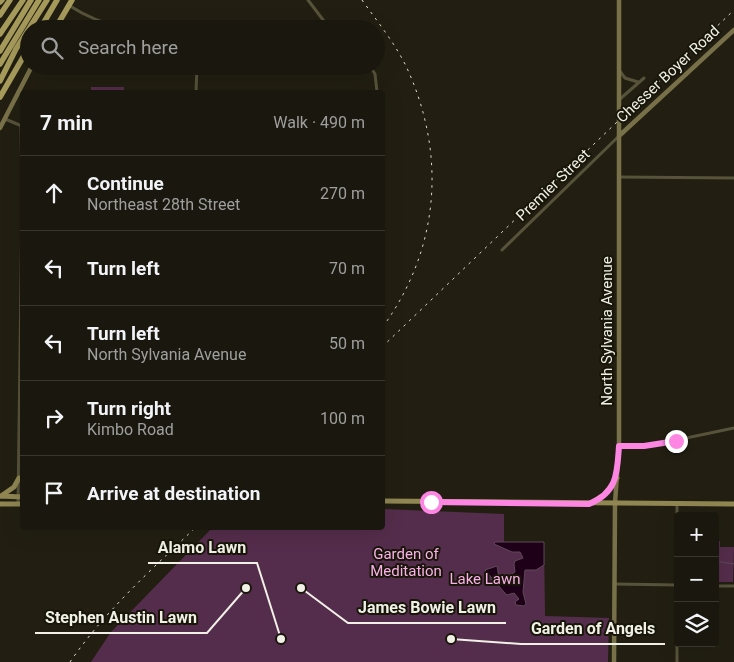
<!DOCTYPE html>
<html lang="en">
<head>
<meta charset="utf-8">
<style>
  body { margin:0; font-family:Roboto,sans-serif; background:#232017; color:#f1f3f6 }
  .controls { position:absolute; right:15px; bottom:15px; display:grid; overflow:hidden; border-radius:5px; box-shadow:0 5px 20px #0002 }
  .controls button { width:45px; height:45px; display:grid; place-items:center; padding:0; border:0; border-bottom:1px solid #38362e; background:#1a170e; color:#f1f3f6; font:25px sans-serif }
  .stop { position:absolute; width:15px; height:15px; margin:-11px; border:4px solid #fd86e3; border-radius:50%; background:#fff }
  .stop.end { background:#fd86e3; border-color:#fff; box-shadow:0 1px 5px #0008 }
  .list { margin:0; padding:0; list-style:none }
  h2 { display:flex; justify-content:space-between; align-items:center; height:65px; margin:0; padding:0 20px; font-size:21px }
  h2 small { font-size:16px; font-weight:400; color:#9f9f9e }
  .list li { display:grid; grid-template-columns:32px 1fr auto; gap:15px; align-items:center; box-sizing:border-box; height:75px; padding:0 20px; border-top:1px solid #38362e }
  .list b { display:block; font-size:19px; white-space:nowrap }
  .list p { margin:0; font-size:16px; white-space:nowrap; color:#9f9f9e }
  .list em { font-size:16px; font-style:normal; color:#9f9f9e }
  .icon { flex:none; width:28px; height:28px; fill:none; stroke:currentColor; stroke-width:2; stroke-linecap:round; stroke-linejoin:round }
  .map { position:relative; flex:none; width:734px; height:662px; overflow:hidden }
  .search { position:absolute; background:#1a170e; box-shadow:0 5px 20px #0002; left:20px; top:20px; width:365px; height:55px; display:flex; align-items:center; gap:12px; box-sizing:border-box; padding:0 18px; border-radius:28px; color:#9f9f9e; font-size:19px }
  .panel { position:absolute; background:#1a170e; box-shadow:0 5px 20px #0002; left:20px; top:90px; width:365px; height:440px; border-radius:5px }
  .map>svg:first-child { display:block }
  .green { fill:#552d4c }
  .water { fill:#1f0019; stroke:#5e4857 }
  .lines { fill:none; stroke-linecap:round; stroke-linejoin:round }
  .stream { stroke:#5e4857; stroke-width:1 }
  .street { stroke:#57533a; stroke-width:3 }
  .secondary { stroke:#777048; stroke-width:4.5 }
  .primary { stroke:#8f8652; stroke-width:5 }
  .highway { stroke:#a69a5b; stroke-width:5.5 }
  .rail { stroke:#dcdbd1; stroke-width:1; stroke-dasharray:2.5 5; stroke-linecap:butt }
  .route { stroke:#fd86e3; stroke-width:6 }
  .labels { text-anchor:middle; stroke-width:4; stroke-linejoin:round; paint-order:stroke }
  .street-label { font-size:15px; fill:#f1f0e7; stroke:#181609 }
  .park-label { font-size:15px; fill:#fcb0e9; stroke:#181609 }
  .leader { fill:none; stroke:#f1f0e7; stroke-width:2 }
  .callout-dot { fill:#f1f0e7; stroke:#181609; stroke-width:2 }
  .callout-label { font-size:16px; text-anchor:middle; font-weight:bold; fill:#f1f0e7; stroke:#181609; stroke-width:4; stroke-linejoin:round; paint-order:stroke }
</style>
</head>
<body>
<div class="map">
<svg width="734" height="662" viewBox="0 0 734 662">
  <rect width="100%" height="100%" fill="#221f12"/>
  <path class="green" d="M91 87H124V92H91Z
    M383 509 504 514V542H544L545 616 609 618 608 662H91L111 632 212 528H382Z
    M715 541H720V547H734L733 582H715Z"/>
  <path class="water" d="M495 542H544V565L536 570H525L523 592 526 604 524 606 516 605 515 602 519 599 514 593 507 595 504 592 485 570 497 566 499 578 502 580 515 572 514 564 515 561 523 558 520 552H512L494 544Z"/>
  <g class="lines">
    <path class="stream" d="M715 561 734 564"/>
    <path class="street" d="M308 0 330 29
      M70 6C87 17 105 24 125 29
      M370 66 375 74 377 92
      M619 70 625 78 638 82
      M196 92 197 66
      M620 99 644 78
      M5 119 22 126
      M21 126 22 196
      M620 177 734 178
      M502 250 619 136
      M619 446 653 445 734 428
      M18 504 22 205
      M614 584 678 585
      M715 586H734
      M677 662V504"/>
    <path class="secondary" d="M0 128 32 66
      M619 136 734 30
      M614 662 615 503 619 446V0"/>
    <path class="primary" d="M1 496 14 487 19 478
      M1 496 22 497
      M382 501 734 504
      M591 503 605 494 617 478
      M0 504H22"/>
    <path class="highway" d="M0 2 2 0
      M0 15 10 0
      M40 29 57 0
      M55 29 72 0
      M0 34 23 0
      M0 51 31 0
      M0 64 39 0
      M0 81 16 49 47 0
      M0 97 29 47"/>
    <path class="rail" d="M362 0C377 21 394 42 406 66 447 154 440 249 382 328
      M382 347 734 10
      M70 662C105 611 151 570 195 528"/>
  </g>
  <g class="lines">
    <path class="route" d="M431 502 589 504C618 492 617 473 619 446H644L676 441"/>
  </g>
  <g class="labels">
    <g class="street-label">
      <text transform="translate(668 74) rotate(-43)" y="5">Chesser Boyer Road</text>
      <text transform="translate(553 185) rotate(-44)" y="5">Premier Street</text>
      <text transform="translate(607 331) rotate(-90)" y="5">North Sylvania Avenue</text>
    </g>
    <g class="park-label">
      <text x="406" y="559">Garden of<tspan x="406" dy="17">Meditation</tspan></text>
      <text x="485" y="584">Lake Lawn</text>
    </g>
  </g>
  <path class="leader" d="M281 639L257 563H148M301 588L348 623H506M246 588L207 633H35M451 639L521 644H665"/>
  <g class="callout-dot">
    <circle cx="281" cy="639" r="5"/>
    <circle cx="301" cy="588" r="5"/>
    <circle cx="246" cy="588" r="5"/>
    <circle cx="451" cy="639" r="5"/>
  </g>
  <g class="callout-label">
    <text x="202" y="553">Alamo Lawn</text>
    <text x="427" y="613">James Bowie Lawn</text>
    <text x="121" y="623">Stephen Austin Lawn</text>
    <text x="593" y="634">Garden of Angels</text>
  </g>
</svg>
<div class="controls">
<button>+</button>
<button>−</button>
<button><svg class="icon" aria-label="layers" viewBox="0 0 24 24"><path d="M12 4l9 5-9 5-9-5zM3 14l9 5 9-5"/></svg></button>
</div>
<div class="stop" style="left:431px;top:502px"></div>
<div class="stop end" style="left:676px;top:441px"></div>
<div class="search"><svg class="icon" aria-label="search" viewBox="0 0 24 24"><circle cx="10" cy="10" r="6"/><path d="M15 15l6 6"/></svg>Search here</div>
<section class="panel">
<h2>7 min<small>Walk · 490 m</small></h2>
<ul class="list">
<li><svg class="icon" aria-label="ahead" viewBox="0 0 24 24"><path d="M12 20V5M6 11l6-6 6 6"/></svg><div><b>Continue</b><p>Northeast 28th Street</p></div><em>270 m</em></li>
<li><svg class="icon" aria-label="left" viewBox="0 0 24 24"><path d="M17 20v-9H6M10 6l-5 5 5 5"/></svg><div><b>Turn left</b></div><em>70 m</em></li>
<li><svg class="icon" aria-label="left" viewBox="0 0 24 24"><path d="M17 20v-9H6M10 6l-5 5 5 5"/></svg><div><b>Turn left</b><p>North Sylvania Avenue</p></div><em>50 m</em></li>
<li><svg class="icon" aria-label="right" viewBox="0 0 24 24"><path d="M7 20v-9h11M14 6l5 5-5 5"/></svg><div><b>Turn right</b><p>Kimbo Road</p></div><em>100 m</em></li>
<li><svg class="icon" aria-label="arrive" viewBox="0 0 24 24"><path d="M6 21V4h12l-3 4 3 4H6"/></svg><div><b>Arrive at destination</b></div></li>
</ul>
</section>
</div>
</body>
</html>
